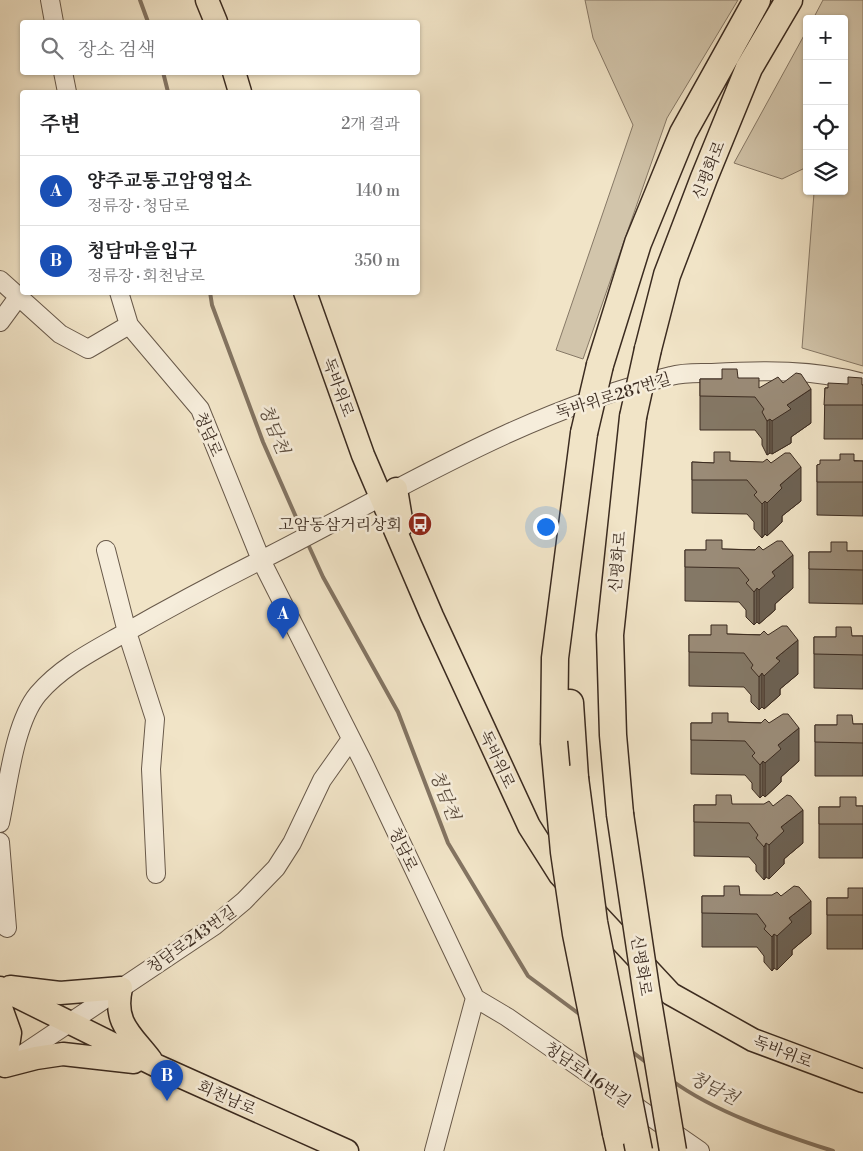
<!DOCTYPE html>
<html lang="ko">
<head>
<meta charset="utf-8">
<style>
  body { margin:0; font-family:"Libre Bodoni","Noto Serif KR",serif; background:#f6f6f6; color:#202124 }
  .controls { position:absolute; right:15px; top:15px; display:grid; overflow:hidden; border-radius:5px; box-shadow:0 1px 4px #0004 }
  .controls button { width:45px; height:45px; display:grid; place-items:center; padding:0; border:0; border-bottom:1px solid #e0e0e0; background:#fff; color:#202124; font:25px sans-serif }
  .you { position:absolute; left:545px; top:526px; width:18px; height:18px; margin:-12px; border:4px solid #fff; border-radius:50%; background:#1a73e8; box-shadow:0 0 0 8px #1a73e833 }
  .badge { display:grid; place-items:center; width:32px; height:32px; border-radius:50%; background:#8f2418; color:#fff; font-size:16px; font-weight:700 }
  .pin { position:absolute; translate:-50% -41px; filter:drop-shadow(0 1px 2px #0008) }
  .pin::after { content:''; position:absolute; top:26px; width:18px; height:15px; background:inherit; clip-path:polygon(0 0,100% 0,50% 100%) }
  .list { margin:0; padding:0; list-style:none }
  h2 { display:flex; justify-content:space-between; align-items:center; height:65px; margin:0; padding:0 20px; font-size:21px }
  h2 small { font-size:16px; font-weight:400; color:#757577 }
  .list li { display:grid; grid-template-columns:32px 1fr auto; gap:15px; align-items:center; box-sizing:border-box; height:70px; padding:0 20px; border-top:1px solid #e0e0e0 }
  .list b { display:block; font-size:19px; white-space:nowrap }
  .list p { margin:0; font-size:16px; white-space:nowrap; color:#757577 }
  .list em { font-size:16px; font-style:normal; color:#757577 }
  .icon { flex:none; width:28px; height:28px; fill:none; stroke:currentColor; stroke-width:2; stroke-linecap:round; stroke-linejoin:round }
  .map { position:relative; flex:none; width:863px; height:1151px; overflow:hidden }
  .search { position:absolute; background:#fff; box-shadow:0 1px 4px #0004; left:20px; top:20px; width:400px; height:55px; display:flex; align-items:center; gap:12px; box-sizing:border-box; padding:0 18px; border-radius:5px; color:#757577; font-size:19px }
  .panel { position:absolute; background:#fff; box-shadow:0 1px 4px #0004; left:20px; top:90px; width:400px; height:205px; border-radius:5px }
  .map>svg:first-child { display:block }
  .green { fill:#d2c5ab; stroke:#867866 }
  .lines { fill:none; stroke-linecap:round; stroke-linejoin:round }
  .stream { stroke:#837462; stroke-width:4 }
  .minor-casing { stroke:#68594a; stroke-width:20 }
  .major-casing { stroke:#3b2b20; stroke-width:25 }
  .highway-casing { stroke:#3b2b20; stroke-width:29 }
  .minor { stroke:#f6eddb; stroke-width:18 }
  .major { stroke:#f1e4c7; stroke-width:22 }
  .highway { stroke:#f1e4c7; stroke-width:26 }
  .highway-bridge-casing { stroke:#3b2b20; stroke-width:29; stroke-linecap:butt }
  .highway-bridge { stroke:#f1e4c7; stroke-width:26 }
  .wall { fill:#847866; stroke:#3b2b20 }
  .shaded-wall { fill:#6c6153; stroke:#3b2b20 }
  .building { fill:#9a8b77; stroke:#3b2b20 }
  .labels { text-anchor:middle; stroke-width:5; stroke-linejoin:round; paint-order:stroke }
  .street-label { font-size:16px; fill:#3b2b20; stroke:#f6eddb }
  .poi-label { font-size:16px; fill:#3b2b20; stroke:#f6eddb; text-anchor:end }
  .water-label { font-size:18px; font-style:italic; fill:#5f5041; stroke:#f6eddb }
</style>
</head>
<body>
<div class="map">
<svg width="863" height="1151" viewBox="0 0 863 1151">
  <rect width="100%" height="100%" fill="#f1e4c7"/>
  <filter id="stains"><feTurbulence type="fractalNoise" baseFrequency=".004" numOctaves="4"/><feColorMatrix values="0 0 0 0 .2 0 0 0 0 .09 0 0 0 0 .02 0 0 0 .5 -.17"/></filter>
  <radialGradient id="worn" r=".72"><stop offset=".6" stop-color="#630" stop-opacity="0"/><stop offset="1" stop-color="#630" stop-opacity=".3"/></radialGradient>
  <path class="green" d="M585 0H738L667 118 583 359 556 350 633 125 593 38Z
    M823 0H863V366L802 348 814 193 844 191V19H813Z
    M807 30V167L782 179 734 163Z"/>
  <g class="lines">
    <path class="stream" d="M140 0 148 22
      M163 72 168 92
      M210 292 212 305 263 442 303 533
      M307 542 323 577 398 712 448 843 528 976 582 1016
      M631 1051 647 1063
      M671 1080C718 1114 778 1133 833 1151"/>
    <g class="minor-casing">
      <path id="minor" d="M50 0 54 22
        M63 72 67 92
        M0 280 60 334 88 349 129 325
        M119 292 129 325 200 409 261 560 363 762 475 998 434 1151
        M0 322 19 296
        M106 550 127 632 155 719 151 769 156 874
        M0 823C8 786 14 723 38 694 61 667 93 651 123 634 172 606 221 580 271 555 402 488 525 411 671 376 684 372 699 373 712 373 762 370 815 369 863 383
        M0 842 7 928
        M475 998 507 1017 700 1151
        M11 1062 214 926 244 901 276 868 292 843 322 780 351 739"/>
    </g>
    <g class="major-casing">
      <path id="major" d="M207 0 216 22
        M234 72 240 92
        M305 292 363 455 432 616 529 826 560 875 671 994 753 1040 863 1081
        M396 489 402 525
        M10 987 60 993 121 988C113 1023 131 1034 151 1060
        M0 988 155 1065 347 1151
        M0 1005 10 1033 5 1066 36 1058 63 1054 134 1062"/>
    </g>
    <g class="highway-casing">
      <path id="highway" d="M648 349 667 275 704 178 749 68 789 0
        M600 365 638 243 683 133 757 0
        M570 703 575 778
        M554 742 555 658 584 433
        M620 814 613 735 610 635 633 417
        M616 1133 620 1151"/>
    </g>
    <use href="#minor" class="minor"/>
    <use href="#major" class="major"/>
    <use href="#highway" class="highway"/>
    <g class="highway-bridge-casing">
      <path id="highway-bridge" d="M633 417 648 349
        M584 433 600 365
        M554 742 564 852 576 934 616 1133
        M575 778 594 922 639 1151
        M620 814 646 989 673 1151"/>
    </g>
    <use href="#highway-bridge" class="highway-bridge"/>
  </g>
  <path class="wall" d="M738 378 759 388 811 423 791 437V443L772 454 770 453 767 455 762 445V439L755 430H700V379H722Z
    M863 385V439H824L825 388Z
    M840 460 863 461V516L817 515V465Z
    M730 461 771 463 801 501 782 516V522L767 536 765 534 762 538 754 529V522L747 514 692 513V462L714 463Z
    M722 549 763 550 793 588 775 604V610L759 624 757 622 754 625 746 617V610L739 602 685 601V550H706Z
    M847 551H863V604L809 603V552H831Z
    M727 634 768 635 798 674 780 689V695L764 709 762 707 759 710 751 702V695L744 687 689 686V635H711Z
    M852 636H863V689L814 688V637H836Z
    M728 722 769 723 799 761 781 777V782L765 797 763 795 760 798 752 789V783L745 775 691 774V723H712Z
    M853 724H863V776H815V725H837Z
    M732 804 803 843 784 859V864L769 879 766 877 764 880 756 871V865L749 857 694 856V805H716Z
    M856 806H863V858H819V807H840Z
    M863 888V949H827V898H848Z
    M740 895 781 896 811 934 792 950V955L777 970 774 968 772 971 764 962V956L757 947H702V896H724Z"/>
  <path class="shaded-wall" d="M811 389V423L791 437V443L772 454V421L787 405Z
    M770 419V453L767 455V421Z
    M801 467V501L782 516V522L767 536V503L780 485Z
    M765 501V534L762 538V504Z
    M793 555V588L775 604V610L759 624V590L772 572Z
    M757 588V622L754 625V592Z
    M798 640V674L780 689V695L764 709V676L776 658Z
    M762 673V707L759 710V677Z
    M799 728V761L781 777V782L765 797V763L778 745Z
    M763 761V795L760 798V765Z
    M803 810V843L784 859V864L769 879V845L781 827Z
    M766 843V877L764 880V847Z
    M811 901V934L792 950V955L777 970V936L789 918Z
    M774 934V968L772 971V937Z"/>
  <path class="building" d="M722 369H737L738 378H759V388L778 377 783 383 796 373 801 374 811 389 787 405 791 409 772 421 770 419 767 421 762 412 764 409 755 397 700 396V379H722Z
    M848 377 862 378V385H863V405H824L825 388H828V383L848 384Z
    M714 452H730V461L763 462 767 459 771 463 785 453H790L801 467 780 485 782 488 767 503 765 501 762 504 754 495 757 492 747 480H692V462L714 463Z
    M840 454H854V461H863V482H817V465L820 464V460H840Z
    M706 540H722V549L755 550 759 546 763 550 777 541H782L793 555 772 572 775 576 759 590 757 588 754 592 746 583 749 580 739 568 685 567V550H706Z
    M831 542H847V551H863V570L809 569V552H831Z
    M711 625H727V634L760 635 764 631 768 635 782 626H787L798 640 776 658 780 661 764 676 762 673 759 677 751 668 753 665 744 653 689 652V635H711Z
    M836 627H851L852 636H863V655L814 654V637H836Z
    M712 713H728V722L761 723 765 719 769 723 783 714H788L799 728 778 745 781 749 765 763 763 761 760 765 752 756 755 753 745 741 691 740V723H712Z
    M837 715H852L853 724H863V743L815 742V725H837Z
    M716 795H731L732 804H764L769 801 773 806 787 795 791 796 803 810 781 827 784 831 769 845 766 843 764 847 756 838 758 835 749 823 694 822V805H716Z
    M840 797H856V806H863V824H819V807H840Z
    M724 886H739L740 895H772L777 892 781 896 794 886 799 887 811 901 789 918 792 922 777 936 774 934 772 937 764 929 766 926 757 914 702 913V896H724Z
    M848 888H863V915H827V898H848Z"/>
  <defs>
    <g id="bus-disc" transform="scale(1.25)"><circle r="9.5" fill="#8f2418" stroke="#f6eddb"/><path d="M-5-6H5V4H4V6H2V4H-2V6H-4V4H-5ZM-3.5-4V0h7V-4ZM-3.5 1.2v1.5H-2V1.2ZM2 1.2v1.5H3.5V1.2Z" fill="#fff"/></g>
  </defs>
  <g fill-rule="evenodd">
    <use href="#bus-disc" x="420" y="524"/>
  </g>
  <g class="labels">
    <g class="street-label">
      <text transform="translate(708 170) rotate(-68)" y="6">신평화로</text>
      <text transform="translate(339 387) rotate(70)" y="6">독바위로</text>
      <text transform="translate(613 395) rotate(-17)" y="6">독바위로287번길</text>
      <text transform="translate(209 434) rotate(67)" y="6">청담로</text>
      <text transform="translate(617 562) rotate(-85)" y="6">신평화로</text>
      <text transform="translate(498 759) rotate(65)" y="6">독바위로</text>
      <text transform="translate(404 849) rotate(65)" y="6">청담로</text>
      <text transform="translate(191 939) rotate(-35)" y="6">청담로243번길</text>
      <text transform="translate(642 965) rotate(81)" y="6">신평화로</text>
      <text transform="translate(783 1051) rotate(21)" y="6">독바위로</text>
      <text transform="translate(588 1074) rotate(35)" y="6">청담로116번길</text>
      <text transform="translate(227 1097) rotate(24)" y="6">회천남로</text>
    </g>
    <g class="poi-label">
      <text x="402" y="530">고암동삼거리상회</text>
    </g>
    <g class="water-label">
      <text transform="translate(274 429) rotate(68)" y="6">청담천</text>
      <text transform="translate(445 795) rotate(69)" y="6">청담천</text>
      <text transform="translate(714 1088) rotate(27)" y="6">청담천</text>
    </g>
  </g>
  <rect width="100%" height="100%" filter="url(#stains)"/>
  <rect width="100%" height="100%" fill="url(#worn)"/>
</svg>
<div class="controls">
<button>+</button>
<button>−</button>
<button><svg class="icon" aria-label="locate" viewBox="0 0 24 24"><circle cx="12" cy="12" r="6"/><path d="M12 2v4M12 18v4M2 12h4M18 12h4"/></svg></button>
<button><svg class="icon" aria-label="layers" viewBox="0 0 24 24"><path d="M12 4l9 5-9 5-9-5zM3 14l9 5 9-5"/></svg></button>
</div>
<div class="you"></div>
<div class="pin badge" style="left:283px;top:639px;background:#1a4fb4">A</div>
<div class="pin badge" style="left:167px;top:1101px;background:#1a4fb4">B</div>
<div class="search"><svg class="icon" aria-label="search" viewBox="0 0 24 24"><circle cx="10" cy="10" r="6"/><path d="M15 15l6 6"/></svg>장소 검색</div>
<section class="panel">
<h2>주변<small>2개 결과</small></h2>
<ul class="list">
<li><span class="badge" style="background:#1a4fb4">A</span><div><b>양주교통고암영업소</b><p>정류장 · 청담로</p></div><em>140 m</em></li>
<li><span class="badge" style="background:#1a4fb4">B</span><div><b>청담마을입구</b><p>정류장 · 회천남로</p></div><em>350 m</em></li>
</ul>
</section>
</div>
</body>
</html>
